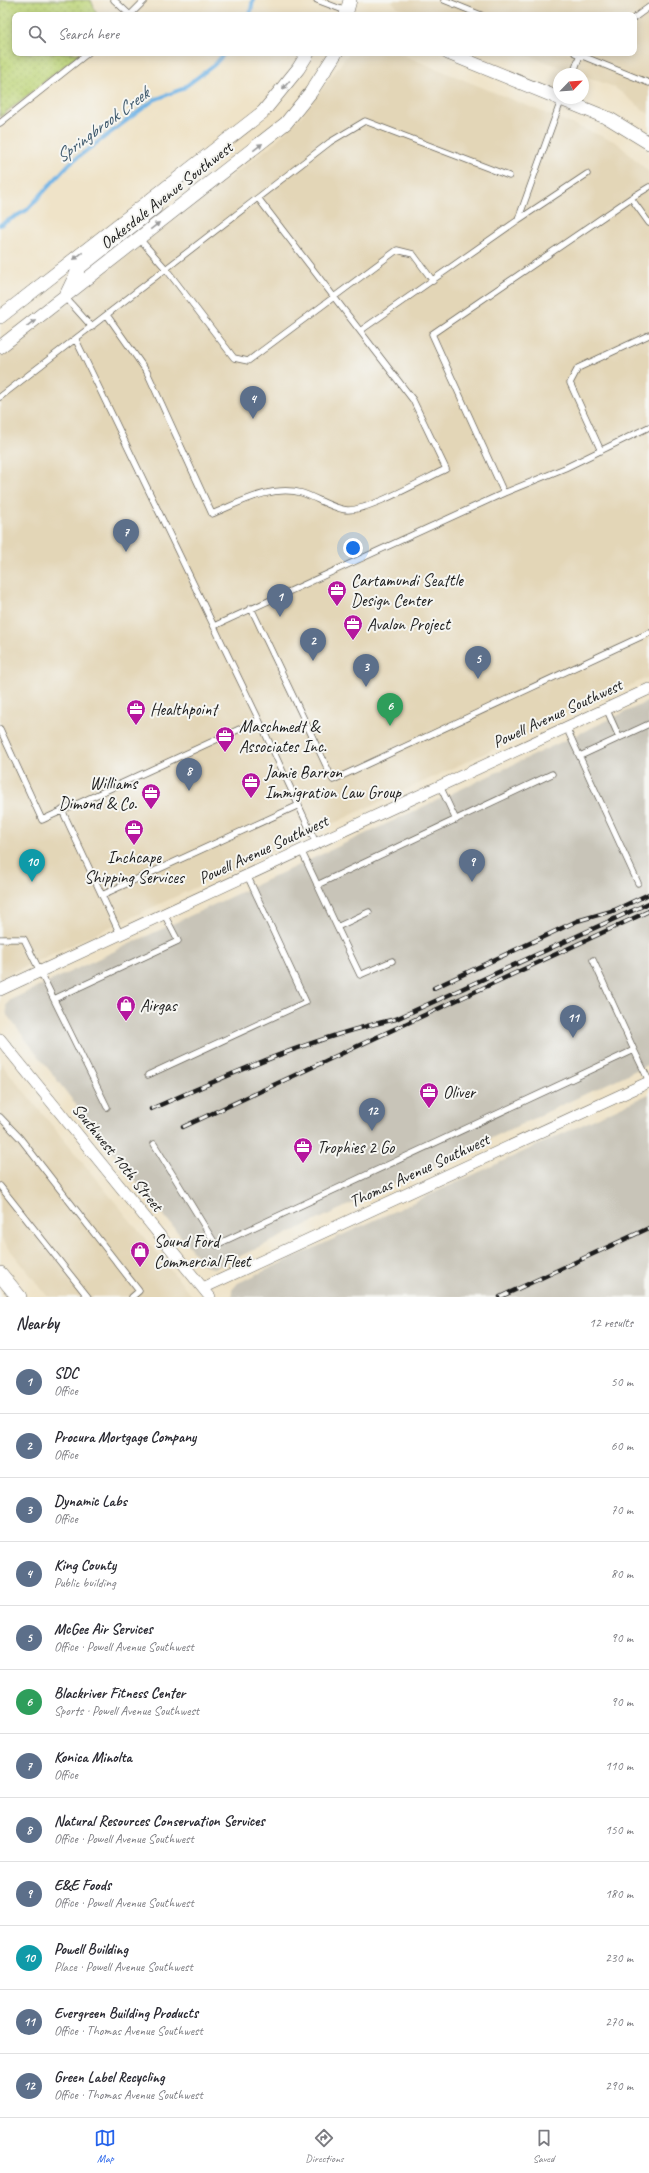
<!DOCTYPE html>
<html lang="en">
<head>
<meta charset="utf-8">
<style>
  body { margin:0; font-family:Caveat,sans-serif; background:#f7f7f7; color:#2b2b33 }
  .compass { position:absolute; left:553px; top:68px; width:36px; height:36px; border-radius:50%; background:#fff; box-shadow:0 2px 10px #0003; rotate:65deg }
  .you { position:absolute; left:353px; top:548px; width:14px; height:14px; margin:-10px; border:3px solid #fff; border-radius:50%; background:#1a73e8; box-shadow:0 0 0 6px #1a73e833 }
  .badge { display:grid; place-items:center; width:26px; height:26px; border-radius:50%; background:#2563eb; color:#fff; font-size:13px; font-weight:700 }
  .pin { position:absolute; translate:-50% -33px; filter:drop-shadow(0 1px 2px #0008) }
  .pin::after { content:''; position:absolute; top:21px; width:14px; height:12px; background:inherit; clip-path:polygon(0 0,100% 0,50% 100%) }
  .list { margin:0; padding:0; list-style:none }
  h2 { display:flex; justify-content:space-between; align-items:center; height:52px; margin:0; padding:0 16px; font-size:17px }
  h2 small { font-size:13px; font-weight:400; color:#7c7c81 }
  .list li { display:grid; grid-template-columns:26px 1fr auto; gap:12px; align-items:center; box-sizing:border-box; height:64px; padding:0 16px; border-top:1px solid #e1e1e2 }
  .list b { display:block; font-size:15px; white-space:nowrap }
  .list p { margin:0; font-size:13px; white-space:nowrap; color:#7c7c81 }
  .list em { font-size:13px; font-style:normal; color:#7c7c81 }
  .icon { flex:none; width:22px; height:22px; fill:none; stroke:currentColor; stroke-width:2; stroke-linecap:round; stroke-linejoin:round }
  .map { position:relative; flex:none; width:649px; height:1297px; overflow:hidden }
  .search { position:absolute; background:#fff; box-shadow:0 2px 10px #0003; left:12px; right:12px; top:12px; height:44px; display:flex; align-items:center; gap:10px; box-sizing:border-box; padding:0 14px; border-radius:8px; color:#7c7c81; font-size:15px }
  .sheet { height:820px; background:#fff }
  nav { display:flex; justify-content:space-around; align-items:center; box-sizing:border-box; height:56px; border-top:1px solid #e1e1e2; background:#fff; font-size:11px; color:#7c7c81 }
  nav a { display:grid; justify-items:center; gap:2px }
  nav .on { color:#2563eb }
  .map>svg:first-child { display:block }
  .built { fill:#e3d6b7 }
  .industrial { fill:#c8c4b8 }
  .grass { fill:url(#grass-dots); stroke:#6d784a }
  .lines { fill:none; stroke-linecap:round; stroke-linejoin:round }
  .stream { stroke:#72b5e7; stroke-width:4 }
  .service-casing { stroke:#666258; stroke-width:7 }
  .minor-casing { stroke:#666258; stroke-width:12 }
  .tertiary-casing { stroke:#666258; stroke-width:14 }
  .secondary-casing { stroke:#666258; stroke-width:16 }
  .service { stroke:#fff; stroke-width:5.5 }
  .minor { stroke:#fff; stroke-width:11 }
  .tertiary { stroke:#fff; stroke-width:13 }
  .secondary { stroke:#fff; stroke-width:15 }
  .rail-casing { stroke:#1c1c1c; stroke-width:4.5 }
  .rail { stroke:#f6f6f2; stroke-width:3; stroke-dasharray:9; stroke-linecap:butt }
  .oneway { fill:#999 }
  .labels { text-anchor:middle; stroke-width:4; stroke-linejoin:round; paint-order:stroke }
  .street-label { font-size:17px; fill:#1c1c1c; stroke:#f6f6f2 }
  .poi-label { font-size:17px; fill:#1c1c1c; stroke:#f6f6f2; text-anchor:start }
  .water-label { font-size:18px; font-style:italic; fill:#3e596d; stroke:#f6f6f2 }
</style>
</head>
<body>
<div class="map">
<svg width="649" height="1297" viewBox="0 0 649 1297">
  <defs>
    <pattern id="grass-dots" width="8" height="8" patternUnits="userSpaceOnUse"><rect width="8" height="8" fill="#bed579"/><path d="M2 2h.1M6 6h.1" fill="none" stroke="#a3b668" stroke-width="1.8" stroke-linecap="round"/></pattern>
  </defs>
  <rect width="100%" height="100%" fill="#f6f6f2"/>
  <filter id="ink" filterUnits="userSpaceOnUse"><feTurbulence type="fractalNoise" baseFrequency=".025" numOctaves="2"/><feDisplacementMap in="SourceGraphic" scale="8" xChannelSelector="R" yChannelSelector="G"/><feConvolveMatrix kernelMatrix="1 2 1 2 8 2 1 2 1" color-interpolation-filters="sRGB"/></filter>
  <filter id="wash" filterUnits="userSpaceOnUse"><feTurbulence type="fractalNoise" baseFrequency=".012" numOctaves="4" result="noise"/><feDisplacementMap in="SourceGraphic" scale="16" xChannelSelector="R" yChannelSelector="G"/><feGaussianBlur stdDeviation="0.9" result="paint"/><feColorMatrix in="noise" values="0 0 0 0 0 0 0 0 0 0 0 0 0 0 0 0 0 1.4 0 .05"/><feComposite in="paint" operator="in"/></filter>
  <g filter="url(#wash)">
    <rect width="100%" height="100%" fill="#efe3c8"/>
    <path class="built" d="M391 0H649V114L614 87 522 53H634V15H418L397 7Z
      M349 53H398L616 142 649 172V677L0 978V353L272 145 303 114Z
      M0 1062 193 1297H48L0 1237Z"/>
    <path class="industrial" d="M649 701V1064L221 1265 213 1268 205 1266 110 1149 7 1015 6 1006 10 1000Z
      M649 1094V1297H232V1290L238 1283Z"/>
    <path class="grass" d="M0 0H91L97 15H15V53H80L0 117Z"/>
    <g class="lines">
      <path class="stream" d="M250 15 253 0
        M0 225 27 210 70 163 154 100 182 89 214 65 225 53"/>
    </g>
  </g>
  <g filter="url(#ink)">
    <g class="lines">
      <g class="service-casing">
        <path id="service" d="M114 0 130 15
          M317 0 346 11
          M444 0 481 15
          M130 15 145 0
          M634 18 649 7
          M575 53 649 83
          M573 74 580 55 583 53
          M0 123 88 53
          M631 198 649 187
          M518 220 562 98
          M139 238 166 269 234 358 248 361 397 250 413 254 433 281
          M65 297 92 327
          M107 315 147 372 212 514C239 503 272 484 302 493 315 497 335 510 348 510 370 510 423 480 446 469L413 400 258 198
          M360 331 518 220 587 174
          M0 397 330 142 365 121 509 176
          M601 451 570 383 578 368 649 335
          M504 493 565 468 649 427
          M251 608 333 780 649 633
          M214 626 504 493 432 334 631 198 649 223
          M606 708 619 737
          M259 720 316 843
          M566 727 638 883
          M0 729 42 820 259 720 76 340
          M580 756 649 724
          M440 786 456 820
          M62 810 120 934
          M301 850 337 927 369 912
          M317 885 552 774
          M102 895 299 805
          M337 927 360 975 392 961
          M0 939H24L107 1107
          M54 999 178 941 164 914
          M634 1050 649 1081
          M148 1075 306 1002 247 875
          M0 1117 20 1138 139 1291 132 1297
          M154 1144 216 1245 634 1050 593 960
          M0 1186 88 1297"/>
      </g>
      <g class="minor-casing">
        <path id="minor" d="M0 990 649 689
          M0 1039 210 1297
          M203 1288 649 1082"/>
      </g>
      <g class="tertiary-casing">
        <path id="tertiary" d="M346 15 350 0
          M448 53 610 119 649 143
          M67 293 79 268 155 208
          M0 317 263 112 298 69 308 53
          M0 347 286 123 311 92 336 53"/>
      </g>
      <g class="secondary-casing">
        <path id="secondary" d="M0 1274 19 1297"/>
      </g>
      <use href="#service" class="service"/>
      <use href="#minor" class="minor"/>
      <use href="#tertiary" class="tertiary"/>
      <use href="#secondary" class="secondary"/>
      <g class="rail-casing">
        <path id="rail" d="M434 988 577 921 615 910 649 894
          M151 1109C231 1074 310 1038 396 1019L649 903
          M183 1127 649 911
          M500 1297 649 1228"/>
      </g>
      <use href="#rail" class="rail"/>
    </g>
    <defs><path id="oneway-solid" d="M-6-.8H1V-3.2L6.5 0L1 3.2V.8H-6Z"/></defs>
    <g class="oneway">
      <use href="#oneway-solid" transform="translate(286 85) rotate(130)"/>
      <use href="#oneway-solid" transform="translate(258 147) rotate(-38)"/>
      <use href="#oneway-solid" transform="translate(155 226) rotate(-38)"/>
      <use href="#oneway-solid" transform="translate(78 256) rotate(142)"/>
      <use href="#oneway-solid" transform="translate(31 323) rotate(-38)"/>
    </g>
  </g>
  <defs>
    <g id="office-pin" transform="scale(1)"><path d="M0 17L-7.5 6A9.5 9.5 0 1 1 7.5 6Z" fill="#b5179e" stroke="#f6f6f2"/><path d="M-6-3h4V-5.5h4V-3h4V5H-6ZM-1-4.5V-3h2v-1.5ZM-6 0V1H6V0Z" fill="#fff"/></g>
    <g id="shop-pin" transform="scale(1)"><path d="M0 17L-7.5 6A9.5 9.5 0 1 1 7.5 6Z" fill="#b5179e" stroke="#f6f6f2"/><path d="M-5-2.5h2.3a2.7 3.5 0 0 1 5.4 0H5L5.5 6h-11ZM-1.5-2.5h3a1.5 2.3 0 0 0-3 0Z" fill="#fff"/></g>
  </defs>
  <g fill-rule="evenodd">
    <use href="#office-pin" x="337" y="590"/>
    <use href="#office-pin" x="353" y="624"/>
    <use href="#office-pin" x="136" y="709"/>
    <use href="#office-pin" x="225" y="736"/>
    <use href="#office-pin" x="251" y="782"/>
    <use href="#office-pin" x="151" y="793"/>
    <use href="#office-pin" x="134" y="829"/>
    <use href="#shop-pin" x="126" y="1005"/>
    <use href="#office-pin" x="429" y="1092"/>
    <use href="#office-pin" x="303" y="1147"/>
    <use href="#shop-pin" x="140" y="1251"/>
  </g>
  <g class="labels">
    <g class="street-label">
      <text transform="translate(166 195) rotate(-38)" y="6">Oakesdale Avenue Southwest</text>
      <text transform="translate(557 713) rotate(-25)" y="6">Powell Avenue Southwest</text>
      <text transform="translate(263 849) rotate(-25)" y="6">Powell Avenue Southwest</text>
      <text transform="translate(118 1157) rotate(51)" y="6">Southwest 10th Street</text>
      <text transform="translate(419 1170) rotate(-25)" y="6">Thomas Avenue Southwest</text>
    </g>
    <g class="poi-label">
      <text x="351" y="586">Cartamundi Seattle<tspan x="351" dy="20">Design Center</tspan></text>
      <text x="367" y="630">Avalon Project</text>
      <text x="150" y="715">Healthpoint</text>
      <text x="239" y="732">Maschmedt &amp;<tspan x="239" dy="20">Associates Inc.</tspan></text>
      <text x="265" y="778">Jamie Barron<tspan x="265" dy="20">Immigration Law Group</tspan></text>
      <text x="137" y="789" text-anchor="end">Williams<tspan x="137" dy="20">Dimond &amp; Co.</tspan></text>
      <text x="134" y="863" text-anchor="middle">Inchcape<tspan x="134" dy="20">Shipping Services</tspan></text>
      <text x="140" y="1011">Airgas</text>
      <text x="443" y="1098">Oliver</text>
      <text x="317" y="1153">Trophies 2 Go</text>
      <text x="154" y="1247">Sound Ford<tspan x="154" dy="20">Commercial Fleet</tspan></text>
    </g>
    <g class="water-label">
      <text transform="translate(102 125) rotate(-37)" y="6">Springbrook Creek</text>
    </g>
  </g>
</svg>
<svg class="compass" viewBox="-18 -18 36 36"><path d="M0-13l5 13h-10z" fill="#e53935"/><path d="M0 13l5-13h-10z" fill="#7c7c81"/></svg>
<div class="you"></div>
<div class="pin badge" style="left:280px;top:617px;background:#5c6f8a">1</div>
<div class="pin badge" style="left:313px;top:661px;background:#5c6f8a">2</div>
<div class="pin badge" style="left:366px;top:687px;background:#5c6f8a">3</div>
<div class="pin badge" style="left:253px;top:419px;background:#5c6f8a">4</div>
<div class="pin badge" style="left:478px;top:679px;background:#5c6f8a">5</div>
<div class="pin badge" style="left:390px;top:726px;background:#2e9e5b">6</div>
<div class="pin badge" style="left:126px;top:552px;background:#5c6f8a">7</div>
<div class="pin badge" style="left:189px;top:791px;background:#5c6f8a">8</div>
<div class="pin badge" style="left:472px;top:882px;background:#5c6f8a">9</div>
<div class="pin badge" style="left:32px;top:882px;background:#0f9aa8">10</div>
<div class="pin badge" style="left:573px;top:1038px;background:#5c6f8a">11</div>
<div class="pin badge" style="left:372px;top:1131px;background:#5c6f8a">12</div>
<div class="search"><svg class="icon" aria-label="search" viewBox="0 0 24 24"><circle cx="10" cy="10" r="6"/><path d="M15 15l6 6"/></svg>Search here</div>
</div>
<section class="sheet">
<h2>Nearby<small>12 results</small></h2>
<ul class="list">
<li><span class="badge" style="background:#5c6f8a">1</span><div><b>SDC</b><p>Office</p></div><em>50 m</em></li>
<li><span class="badge" style="background:#5c6f8a">2</span><div><b>Procura Mortgage Company</b><p>Office</p></div><em>60 m</em></li>
<li><span class="badge" style="background:#5c6f8a">3</span><div><b>Dynamic Labs</b><p>Office</p></div><em>70 m</em></li>
<li><span class="badge" style="background:#5c6f8a">4</span><div><b>King County</b><p>Public building</p></div><em>80 m</em></li>
<li><span class="badge" style="background:#5c6f8a">5</span><div><b>McGee Air Services</b><p>Office · Powell Avenue Southwest</p></div><em>90 m</em></li>
<li><span class="badge" style="background:#2e9e5b">6</span><div><b>Blackriver Fitness Center</b><p>Sports · Powell Avenue Southwest</p></div><em>90 m</em></li>
<li><span class="badge" style="background:#5c6f8a">7</span><div><b>Konica Minolta</b><p>Office</p></div><em>110 m</em></li>
<li><span class="badge" style="background:#5c6f8a">8</span><div><b>Natural Resources Conservation Services</b><p>Office · Powell Avenue Southwest</p></div><em>150 m</em></li>
<li><span class="badge" style="background:#5c6f8a">9</span><div><b>E&amp;E Foods</b><p>Office · Powell Avenue Southwest</p></div><em>180 m</em></li>
<li><span class="badge" style="background:#0f9aa8">10</span><div><b>Powell Building</b><p>Place · Powell Avenue Southwest</p></div><em>230 m</em></li>
<li><span class="badge" style="background:#5c6f8a">11</span><div><b>Evergreen Building Products</b><p>Office · Thomas Avenue Southwest</p></div><em>270 m</em></li>
<li><span class="badge" style="background:#5c6f8a">12</span><div><b>Green Label Recycling</b><p>Office · Thomas Avenue Southwest</p></div><em>290 m</em></li>
</ul>
</section>
<nav>
<a class="on"><svg class="icon" aria-label="map" viewBox="0 0 24 24"><path d="M3 6l6-2 6 2 6-2v14l-6 2-6-2-6 2zM9 4v14M15 6v14"/></svg>Map</a>
<a><svg class="icon" aria-label="directions" viewBox="0 0 24 24"><path d="M12 3l9 9-9 9-9-9zM9 14v-3h6M13 9l2 2-2 2"/></svg>Directions</a>
<a><svg class="icon" aria-label="saved" viewBox="0 0 24 24"><path d="M7 4h10v16l-5-4-5 4z"/></svg>Saved</a>
</nav>
</body>
</html>
